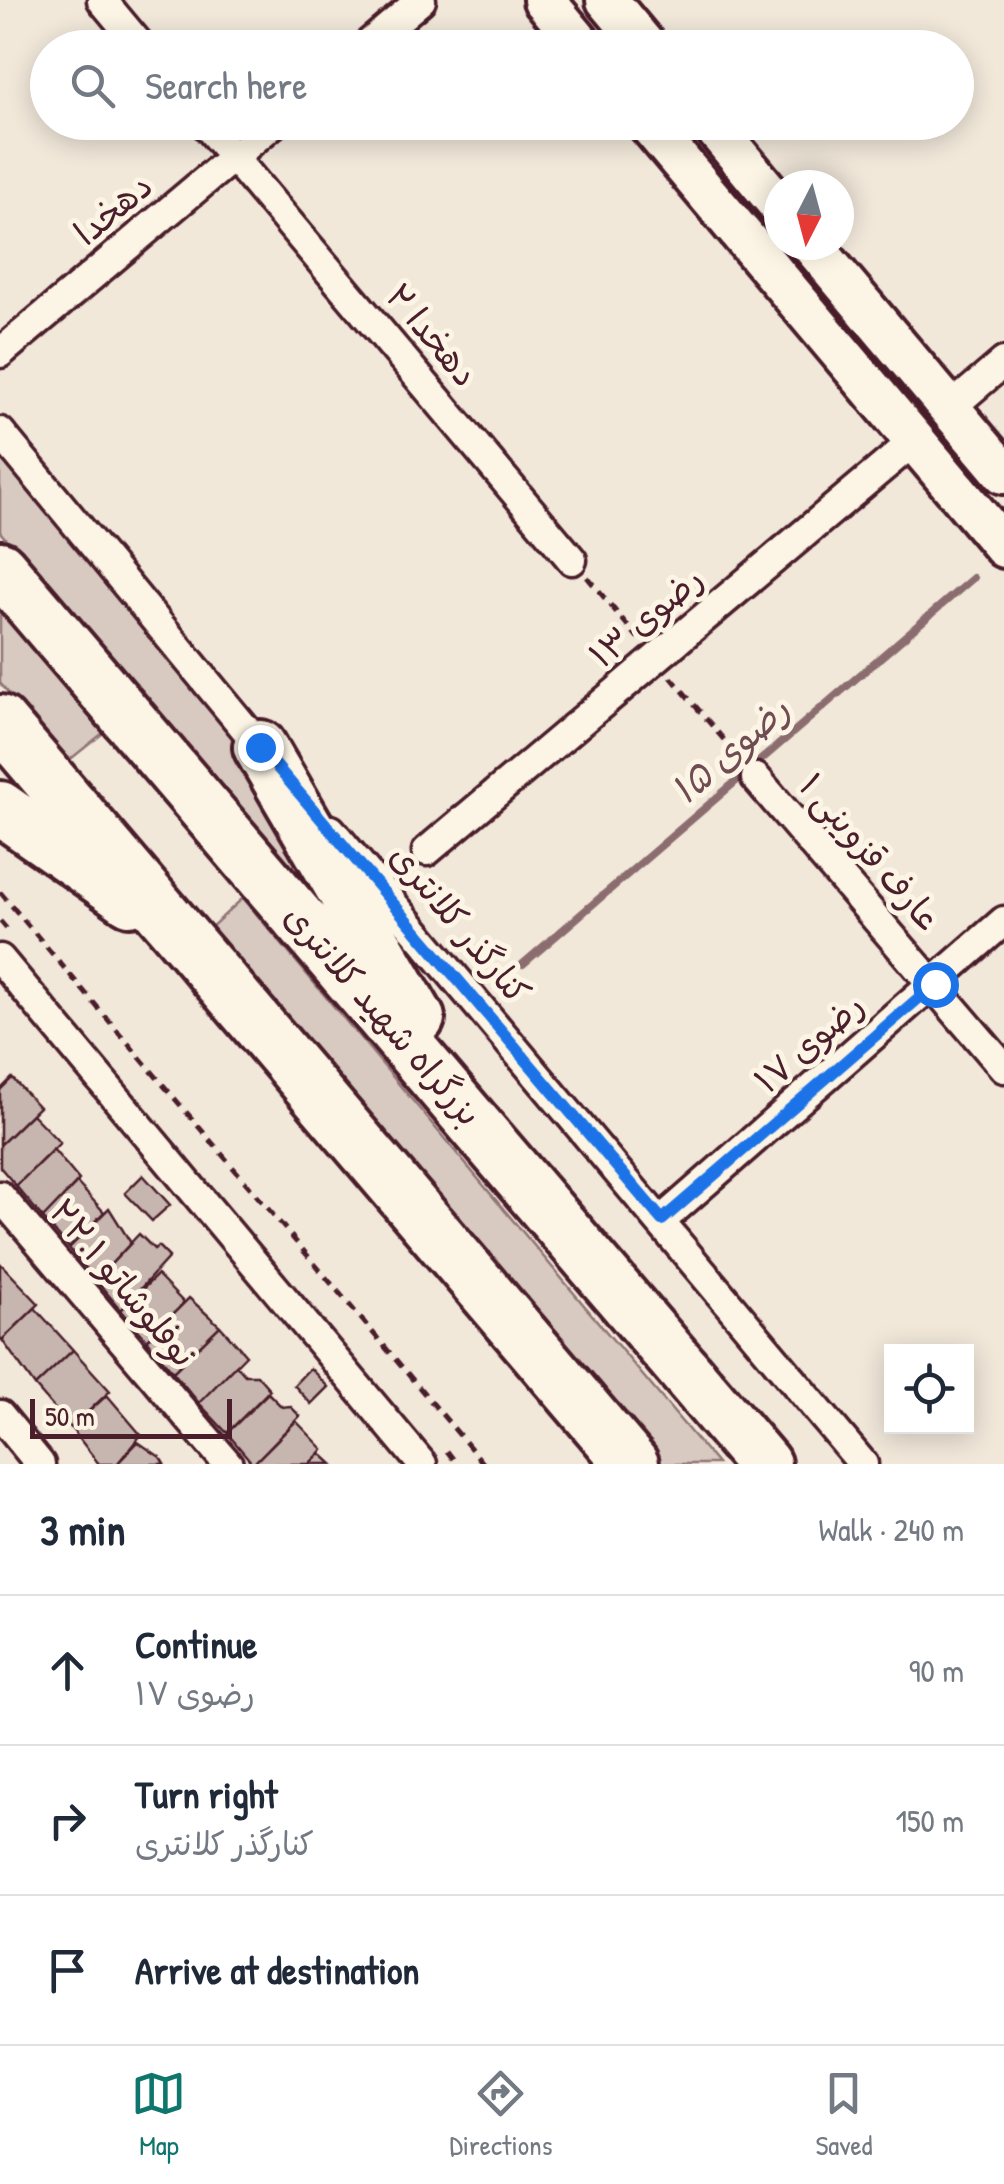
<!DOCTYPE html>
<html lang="en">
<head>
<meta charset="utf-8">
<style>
  body { margin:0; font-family:"Patrick Hand","Playpen Sans Arabic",sans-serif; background:#f6f6f7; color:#1f2937 }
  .controls { position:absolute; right:30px; bottom:30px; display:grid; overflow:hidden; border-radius:0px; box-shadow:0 5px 25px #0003 }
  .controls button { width:90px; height:90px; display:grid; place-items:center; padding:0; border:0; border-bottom:2px solid #e0e1e3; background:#fff; color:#1f2937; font:50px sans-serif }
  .compass { position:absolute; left:764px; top:170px; width:90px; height:90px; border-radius:50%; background:#fff; box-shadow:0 5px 25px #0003; rotate:186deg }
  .scale { position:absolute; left:30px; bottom:25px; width:202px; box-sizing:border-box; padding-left:10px; border:5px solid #4a1f2b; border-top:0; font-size:28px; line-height:35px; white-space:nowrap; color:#4a1f2b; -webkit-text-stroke:8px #fcf5e5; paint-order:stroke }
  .stop { position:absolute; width:30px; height:30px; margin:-22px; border:8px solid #1a73e8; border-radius:50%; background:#fff }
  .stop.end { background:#1a73e8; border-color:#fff; box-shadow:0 2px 10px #0008 }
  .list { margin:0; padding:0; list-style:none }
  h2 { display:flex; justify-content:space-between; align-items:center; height:130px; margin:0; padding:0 40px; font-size:42px }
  h2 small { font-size:32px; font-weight:400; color:#747a83 }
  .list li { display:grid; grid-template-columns:65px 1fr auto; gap:30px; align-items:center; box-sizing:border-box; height:150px; padding:0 40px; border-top:2px solid #e0e1e3 }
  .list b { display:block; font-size:38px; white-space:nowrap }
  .list p { margin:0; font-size:32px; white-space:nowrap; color:#747a83 }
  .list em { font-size:32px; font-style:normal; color:#747a83 }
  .icon { flex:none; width:55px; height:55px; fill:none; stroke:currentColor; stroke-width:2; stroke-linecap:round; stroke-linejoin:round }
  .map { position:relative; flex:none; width:1004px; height:1464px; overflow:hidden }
  .search { position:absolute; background:#fff; box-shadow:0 5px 25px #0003; left:30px; right:30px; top:30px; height:110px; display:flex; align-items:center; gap:25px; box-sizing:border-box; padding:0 35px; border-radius:55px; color:#747a83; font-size:38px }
  .sheet { height:580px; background:#fff }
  nav { display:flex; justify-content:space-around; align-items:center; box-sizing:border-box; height:140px; border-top:2px solid #e0e1e3; background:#fff; font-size:28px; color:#747a83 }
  nav a { display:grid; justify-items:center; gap:5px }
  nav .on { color:#0f766e }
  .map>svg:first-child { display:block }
  .green { fill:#d8cac0; stroke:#917476; stroke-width:2.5 }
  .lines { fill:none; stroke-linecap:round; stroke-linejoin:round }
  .stream { stroke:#8b6d6f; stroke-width:8 }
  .building { fill:#c7b6af; stroke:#4a1f2b; stroke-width:2.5 }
  .street-casing { stroke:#4a1f2b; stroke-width:35 }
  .secondary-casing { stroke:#4a1f2b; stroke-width:48 }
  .highway-casing { stroke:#4a1f2b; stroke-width:60 }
  .path { stroke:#4a1f2b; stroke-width:5; stroke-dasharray:10 8; stroke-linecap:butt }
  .street { stroke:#fcf5e5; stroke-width:28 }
  .secondary { stroke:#fcf5e5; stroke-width:40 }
  .highway { stroke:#fcf5e5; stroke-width:52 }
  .route { stroke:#1a73e8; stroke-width:12 }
  .labels { text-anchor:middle; stroke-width:10; stroke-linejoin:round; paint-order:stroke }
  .street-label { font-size:35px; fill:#4a1f2b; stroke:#fcf5e5 }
  .water-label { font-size:38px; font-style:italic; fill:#704c53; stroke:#fcf5e5 }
</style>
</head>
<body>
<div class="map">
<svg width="1004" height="1464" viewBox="0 0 1004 1464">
  <rect width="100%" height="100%" fill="#f1e8da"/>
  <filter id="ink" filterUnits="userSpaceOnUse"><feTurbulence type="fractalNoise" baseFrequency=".01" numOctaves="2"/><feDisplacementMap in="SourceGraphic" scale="20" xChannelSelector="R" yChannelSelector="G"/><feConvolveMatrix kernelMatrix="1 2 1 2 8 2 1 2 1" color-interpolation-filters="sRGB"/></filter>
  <g filter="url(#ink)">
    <path class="green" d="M0 451 233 731 354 946 0 532Z
      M0 611 103 733 67 762 0 683Z
      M243 898 717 1464H661L210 928Z"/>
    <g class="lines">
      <path class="stream" d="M523 964 973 578"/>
    </g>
    <path class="building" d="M12 1078 39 1107 0 1145V1090Z
      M32 1114 60 1143 16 1186 0 1167V1145Z
      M53 1149 79 1180 43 1218 16 1186Z
      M143 1175 170 1205 152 1221 125 1193Z
      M77 1183 104 1212 69 1248 43 1218Z
      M109 1208 131 1243 96 1280 69 1248Z
      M139 1234 154 1249 158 1246 169 1257 121 1310 96 1280Z
      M0 1263 39 1304 2 1340 0 1338Z
      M157 1275 184 1303 147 1340 121 1310Z
      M189 1298 220 1326 173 1372 147 1340Z
      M35 1308 73 1350 35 1386 2 1340Z
      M220 1326 246 1355 199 1403 173 1372Z
      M73 1350 110 1391 71 1428 35 1386Z
      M236 1365 245 1375H257L270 1390 227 1433 199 1403Z
      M310 1368 328 1387 311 1404 294 1385Z
      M268 1393 282 1407 290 1406 300 1416 253 1464 227 1433Z
      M107 1395 141 1435 117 1464H99L71 1428Z
      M296 1421 323 1449 320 1453 309 1464H253Z
      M138 1442 160 1457 164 1464H117Z
      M320 1453 332 1464H309Z"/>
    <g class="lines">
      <g class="street-casing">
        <path id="street" d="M102 0 142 48
          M364 48 421 0
          M204 122 572 560
          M0 353 275 122
          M950 408 1004 362
          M0 432 267 755
          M756 778 1004 1068
          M331 830 863 1464
          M427 851 914 441
          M0 959 422 1464
          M0 1196 228 1464
          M662 1220 1004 921
          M0 1415 40 1464"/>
      </g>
      <g class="secondary-casing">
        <path id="secondary" d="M544 0 584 48
          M607 0 647 48
          M647 122 1004 547
          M710 122 779 205
          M812 245 1004 473"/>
      </g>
      <g class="highway-casing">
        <path id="highway" d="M0 568 764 1464
          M0 722 632 1464
          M260 747 418 1018
          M0 808 130 899"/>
      </g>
      <path class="path" d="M587 577 638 638
        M671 677 741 760
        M0 892 484 1464
        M0 921 11 934
        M447 1451 457 1464"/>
      <use href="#street" class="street"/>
      <use href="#secondary" class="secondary"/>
      <use href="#highway" class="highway"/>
    </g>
  </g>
  <g class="lines" filter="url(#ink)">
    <path class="route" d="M260 747 662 1220 935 984"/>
  </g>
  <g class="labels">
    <g class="street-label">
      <text transform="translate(113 209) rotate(-40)" y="12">دهخدا</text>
      <text transform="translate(432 335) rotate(50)" y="12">دهخدا ۲</text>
      <text transform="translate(646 617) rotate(-40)" y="12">رضوی ۱۳</text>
      <text transform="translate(870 852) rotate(49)" y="12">عارف قزوینی ۱</text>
      <text transform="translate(460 924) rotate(50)" y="12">کنارگذر کلانتری</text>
      <text transform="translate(383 1015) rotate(49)" y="12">بزرگراه شهید کلانتری</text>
      <text transform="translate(809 1043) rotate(-41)" y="12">رضوی ۱۷</text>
      <text transform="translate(123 1283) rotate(50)" y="12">نوفلوشاتو ۲۲.۱</text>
    </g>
    <g class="water-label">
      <text transform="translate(730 750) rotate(-41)" y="13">رضوی ۱۵</text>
    </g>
  </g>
</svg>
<div class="controls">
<button><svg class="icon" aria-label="locate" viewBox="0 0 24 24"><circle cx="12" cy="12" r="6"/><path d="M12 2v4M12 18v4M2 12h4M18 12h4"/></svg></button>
</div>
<svg class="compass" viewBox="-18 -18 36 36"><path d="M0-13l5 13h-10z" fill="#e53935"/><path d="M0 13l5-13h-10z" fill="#747a83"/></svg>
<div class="scale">50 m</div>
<div class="stop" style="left:935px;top:984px"></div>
<div class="stop end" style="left:260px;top:747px"></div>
<div class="search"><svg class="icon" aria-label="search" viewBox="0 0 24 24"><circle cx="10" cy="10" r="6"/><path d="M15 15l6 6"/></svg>Search here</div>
</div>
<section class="sheet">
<h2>3 min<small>Walk · 240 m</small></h2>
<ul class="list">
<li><svg class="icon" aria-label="ahead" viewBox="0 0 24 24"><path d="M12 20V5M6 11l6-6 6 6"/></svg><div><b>Continue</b><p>رضوی ۱۷</p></div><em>90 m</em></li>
<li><svg class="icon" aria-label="right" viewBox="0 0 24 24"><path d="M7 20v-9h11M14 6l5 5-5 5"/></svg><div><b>Turn right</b><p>کنارگذر کلانتری</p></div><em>150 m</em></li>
<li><svg class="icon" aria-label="arrive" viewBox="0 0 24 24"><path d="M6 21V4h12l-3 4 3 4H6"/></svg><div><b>Arrive at destination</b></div></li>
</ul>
</section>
<nav>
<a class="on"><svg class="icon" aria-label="map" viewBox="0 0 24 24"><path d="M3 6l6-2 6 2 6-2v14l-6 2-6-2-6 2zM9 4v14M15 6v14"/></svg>Map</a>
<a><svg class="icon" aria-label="directions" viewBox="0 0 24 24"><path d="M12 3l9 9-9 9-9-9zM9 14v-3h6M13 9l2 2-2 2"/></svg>Directions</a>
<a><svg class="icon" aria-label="saved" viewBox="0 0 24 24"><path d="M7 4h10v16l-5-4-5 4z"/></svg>Saved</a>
</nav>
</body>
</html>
